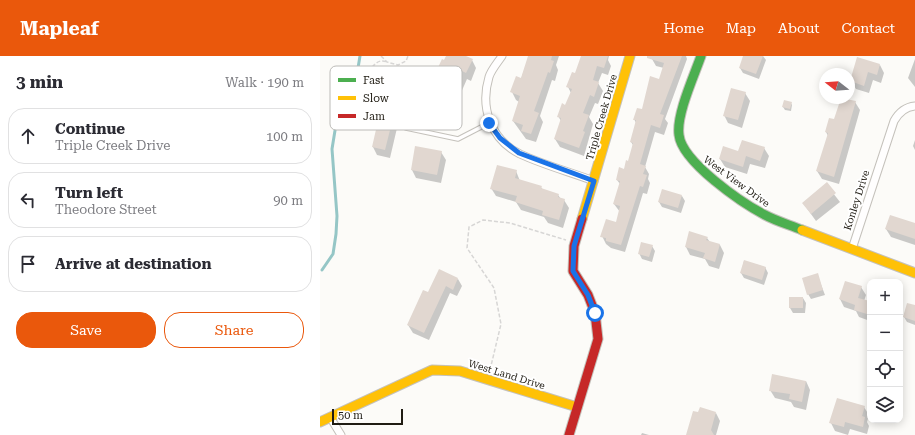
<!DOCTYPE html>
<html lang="en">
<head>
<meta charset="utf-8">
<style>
  body { margin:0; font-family:"Roboto Serif",serif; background:#f2f2f3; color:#2b2b33 }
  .controls { position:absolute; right:12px; bottom:12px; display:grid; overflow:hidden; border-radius:8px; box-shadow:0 2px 10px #0003 }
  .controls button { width:36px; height:36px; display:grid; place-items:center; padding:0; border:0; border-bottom:1px solid #e1e1e2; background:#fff; color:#2b2b33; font:20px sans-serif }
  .compass { position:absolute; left:499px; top:12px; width:36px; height:36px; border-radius:50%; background:#fff; box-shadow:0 2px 10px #0003; rotate:287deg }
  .scale { position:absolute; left:12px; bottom:10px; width:71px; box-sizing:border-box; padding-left:4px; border:2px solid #201c13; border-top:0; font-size:11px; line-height:14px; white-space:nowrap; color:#201c13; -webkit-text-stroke:3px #fff; paint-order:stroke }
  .stop { position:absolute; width:12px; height:12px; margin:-9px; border:3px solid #1a73e8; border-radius:50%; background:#fff }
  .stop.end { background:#1a73e8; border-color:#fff; box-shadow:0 1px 4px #0008 }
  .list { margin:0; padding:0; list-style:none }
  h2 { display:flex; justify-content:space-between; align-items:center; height:52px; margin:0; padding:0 16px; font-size:17px }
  h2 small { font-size:13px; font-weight:400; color:#7c7c81 }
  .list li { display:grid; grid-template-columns:26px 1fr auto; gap:12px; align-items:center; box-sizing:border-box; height:56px; margin:0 8px 8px; padding:0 8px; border:1px solid #e1e1e2; border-radius:16px }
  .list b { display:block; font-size:15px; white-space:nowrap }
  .list p { margin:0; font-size:13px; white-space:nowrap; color:#7c7c81 }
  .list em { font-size:13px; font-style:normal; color:#7c7c81 }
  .actions { display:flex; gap:8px; padding:12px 16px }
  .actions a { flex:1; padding:9px 0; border:1px solid #ea580c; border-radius:16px; text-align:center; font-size:14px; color:#ea580c }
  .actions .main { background:#ea580c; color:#fff }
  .icon { flex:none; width:22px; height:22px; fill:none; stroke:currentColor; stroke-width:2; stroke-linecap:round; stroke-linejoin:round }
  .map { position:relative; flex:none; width:595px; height:379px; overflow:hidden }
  header { display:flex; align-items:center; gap:24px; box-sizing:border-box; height:56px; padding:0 20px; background:#ea580c; color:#fff }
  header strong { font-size:19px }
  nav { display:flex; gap:22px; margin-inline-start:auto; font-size:14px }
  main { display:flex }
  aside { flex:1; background:#fff }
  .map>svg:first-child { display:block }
  .shadow { fill:#0003 }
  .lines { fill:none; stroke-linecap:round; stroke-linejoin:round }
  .stream { stroke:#95c6c6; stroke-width:3 }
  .building { fill:#e1d7d0 }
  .lane-casing { stroke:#c4c1bb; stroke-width:5.5 }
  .street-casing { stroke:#c4c1bb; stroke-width:9 }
  .fast-casing { stroke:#c4c1bb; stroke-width:11 }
  .slow-casing { stroke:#c4c1bb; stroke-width:11 }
  .jam-casing { stroke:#c4c1bb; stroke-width:11 }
  .path { stroke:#d7d6d5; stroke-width:1.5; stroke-dasharray:4 2; stroke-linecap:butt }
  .lane { stroke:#fffefe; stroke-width:3.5 }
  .street { stroke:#fffefe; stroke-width:7 }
  .fast { stroke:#4caf50; stroke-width:9 }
  .slow { stroke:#ffc107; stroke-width:9 }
  .jam { stroke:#c62828; stroke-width:9 }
  .route { stroke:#1a73e8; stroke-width:5 }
  .labels { text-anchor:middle; stroke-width:4; stroke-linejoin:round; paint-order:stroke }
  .street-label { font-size:10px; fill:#201c13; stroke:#fff }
  .key { fill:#fff; stroke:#bcbbb8; stroke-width:1 }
  .key-label { font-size:11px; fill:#201c13 }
</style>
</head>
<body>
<header>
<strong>Mapleaf</strong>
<nav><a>Home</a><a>Map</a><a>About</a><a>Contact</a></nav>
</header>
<main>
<aside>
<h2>3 min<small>Walk · 190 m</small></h2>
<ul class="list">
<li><svg class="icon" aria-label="ahead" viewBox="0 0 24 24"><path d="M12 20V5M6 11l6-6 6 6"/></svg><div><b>Continue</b><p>Triple Creek Drive</p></div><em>100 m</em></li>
<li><svg class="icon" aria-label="left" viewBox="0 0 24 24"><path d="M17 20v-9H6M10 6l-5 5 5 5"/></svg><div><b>Turn left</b><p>Theodore Street</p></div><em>90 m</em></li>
<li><svg class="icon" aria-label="arrive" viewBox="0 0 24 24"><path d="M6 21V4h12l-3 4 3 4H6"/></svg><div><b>Arrive at destination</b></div></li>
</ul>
<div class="actions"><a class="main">Save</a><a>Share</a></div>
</aside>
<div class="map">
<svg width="595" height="379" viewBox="0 0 595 379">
  <rect width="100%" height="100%" fill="#fcfbf8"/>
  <path class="shadow" d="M127 0H144L152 4 156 12 151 25 147 23 140 39 119 30 114 21Z
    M209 0H239L236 9 238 14 235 25 232 24 220 60 223 66 216 86 206 83 193 65 199 46 196 44 192 36 201 23Z
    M262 0H289L288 4 291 10 288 19 282 17 278 27 283 35 278 48 275 47 269 61 273 68 264 100 240 91 235 83 241 65 238 60 246 50 251 37 248 31 256 18Z
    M333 0H366L367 3 345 63 348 67 344 79 335 76 325 111 329 118 328 123 330 127 327 138 323 137 305 196 291 192 286 188 282 180 297 168 300 156 294 148 300 128 297 124 309 106 313 89 311 86 316 67 314 63 322 55 340 24 344 12 336 10 332 3Z
    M424 0H443L446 4 439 23 423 17 420 12Z
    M595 3V31L588 22Z
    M560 9 564 17 561 27 553 24 549 37 536 33 531 25Z
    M425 37 430 45 422 72 408 67 404 59Z
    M522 42 535 46 540 54 519 128 502 123 497 115 508 80 506 76 515 64Z
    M76 47 81 55 70 102 57 99 53 91Z
    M471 47 472 49 471 55 465 54 463 51Z
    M595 84V94L593 90Z
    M444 92 449 100 445 112 430 108 427 118 405 111 400 103 419 96Z
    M121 96 126 104 121 127 96 122 92 114Z
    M196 115 200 125 221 131 223 134 238 139 241 143 244 144 249 152 243 172 228 167 224 161 201 154 196 146 176 140 171 132Z
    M506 128 520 146 496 165 483 147Z
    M362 140 365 145 361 157 342 151 339 146Z
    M595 168V189L571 181 566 173Z
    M387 182 390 186 400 189 404 197 399 213 389 210 385 203 370 199 366 191Z
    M332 190 335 195 332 206 322 203 319 197Z
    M424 205 445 211 448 217 444 229 424 222 421 217Z
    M497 218 505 239 491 243 488 238Z
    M138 223 142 230 137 240 130 237 109 284 93 277 88 269 108 237Z
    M541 231 546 239 544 245 550 246V265L539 261 536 255 524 251 520 243Z
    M483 242 486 247 485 257H473L470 252Z
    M595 250V269L587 266 584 261Z
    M486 325 490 334 486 354 474 351 471 346 455 342 450 334Z
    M544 351 549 359 547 366 549 370 547 378 530 373 528 379 515 375 511 367Z
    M396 357 400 365 396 379H368Z
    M322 377 329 379H321Z"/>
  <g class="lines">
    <path class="stream" d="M2 214 13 198 16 178 17 160 12 93 18 56V28L24 18 35 19 41 15 38 12 40 0"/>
  </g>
  <path class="building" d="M126 0H146L153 3 146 17 142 15 135 31 113 22 122 3 124 4Z
    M208 0H232L231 4 234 5 230 17 228 16 214 55 219 57 211 78 201 75 203 69 192 65 200 40 190 36 196 20 201 22Z
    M261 0H288L284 12 277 10 273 24 279 26 274 41 270 39 263 57 269 59 263 75 265 76 259 92 234 83 241 62 237 61 242 47 245 49 252 33 246 31 252 16 255 17Z
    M327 0H362L340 58 344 59 340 72 331 69 320 108 326 110 323 118 327 119 323 131 320 130 301 189 286 185V182L280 181 286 163 296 166 300 150 293 148 300 125 296 124 299 111 304 113 306 104 308 105 313 87 310 86 316 64H313L317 52 322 53 330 20 339 23 344 7 327 2Z
    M423 0H443L436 18 419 12Z
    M537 1 560 8 557 19 548 16 544 30 530 25Z
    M411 32 426 36 418 64 403 60Z
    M521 42 536 45 514 121 496 115 508 77 505 76 509 62 514 63Z
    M63 43 77 46 65 94 52 91Z
    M464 44 472 46 470 53 462 51Z
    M422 84 445 91 440 105 426 100 423 111 399 103 403 90 418 95Z
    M95 90 122 95 117 119 91 114Z
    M177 109 197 114 195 122 222 130 221 132 239 138 238 141 245 143 239 164 222 159 223 155 195 146 197 140 170 133Z
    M507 126 516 137 491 158 482 147Z
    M342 133 362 139 358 152 338 146Z
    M570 159 595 167V183L565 173Z
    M369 175 388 181 386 184 400 188 395 206 383 202 385 197 365 191Z
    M321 186 333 189 329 201 318 198Z
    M424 204 446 211 442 224 420 217Z
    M119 213 138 222 133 234 126 230 104 277 87 269 103 234 108 236Z
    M498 217 503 234 487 239 482 222Z
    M525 225 542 230 538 242 550 245V259L534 254 535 249 519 243Z
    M469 241H483V252H469Z
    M587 247 595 249V265L583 261Z
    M452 318 486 325 482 346 469 343 470 338 449 335Z
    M517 342 545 350 542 360 545 361 543 371 525 366 524 371 509 367Z
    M380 351 396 356 391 374 394 379H366L373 355 378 356Z"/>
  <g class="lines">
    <g class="lane-casing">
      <path id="lane" d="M86 72 138 83 169 67"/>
    </g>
    <g class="street-casing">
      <path id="street" d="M182 0C178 6 171 14 169 21 160 51 170 83 200 98 224 109 250 116 274 125
        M532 193 574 65C579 56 585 51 595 50
        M10 361 21 379"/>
    </g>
    <g class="fast-casing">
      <path id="fast" d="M381 0C374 20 356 59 359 79 362 106 422 147 445 159 456 165 470 169 482 174"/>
    </g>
    <g class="slow-casing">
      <path id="slow" d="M262 163 310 0
        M482 174 595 217
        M0 366 112 314 140 315 257 351"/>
    </g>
    <g class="jam-casing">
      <path id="jam" d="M249 379 278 283 275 257 268 239 253 215 254 190 262 163"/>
    </g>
    <path class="path" d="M61 0 67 6 78 9 86 5 88 0
      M26 35C32 29 40 26 45 21 51 14 56 1 67 6
      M170 314 181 268 174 232 147 192 149 171 163 164 190 167 246 184"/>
    <use href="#lane" class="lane"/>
    <use href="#street" class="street"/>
    <use href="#fast" class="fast"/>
    <use href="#slow" class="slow"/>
    <use href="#jam" class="jam"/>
  </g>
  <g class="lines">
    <path class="route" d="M169 67 180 82 199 97 274 125 254 190 253 215 268 239 275 257"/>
  </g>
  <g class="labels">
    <g class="street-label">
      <text transform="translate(281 61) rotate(-74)" y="4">Triple Creek Drive</text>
      <text transform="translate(417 125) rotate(36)" y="4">West View Drive</text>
      <text transform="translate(536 144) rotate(-72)" y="4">Konley Drive</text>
      <text transform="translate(187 318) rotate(17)" y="4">West Land Drive</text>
    </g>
  </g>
  <rect x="10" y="10" width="132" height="64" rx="6" class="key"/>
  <rect x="18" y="22" width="18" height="4" fill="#4caf50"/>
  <rect x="18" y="40" width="18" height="4" fill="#ffc107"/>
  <rect x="18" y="58" width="18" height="4" fill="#c62828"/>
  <g class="key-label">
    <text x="43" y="28">Fast</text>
    <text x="43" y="46">Slow</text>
    <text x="43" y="64">Jam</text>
  </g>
</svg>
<div class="controls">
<button>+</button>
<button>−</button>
<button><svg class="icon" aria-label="locate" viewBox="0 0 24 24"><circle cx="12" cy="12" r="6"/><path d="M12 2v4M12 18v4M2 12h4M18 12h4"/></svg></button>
<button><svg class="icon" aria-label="layers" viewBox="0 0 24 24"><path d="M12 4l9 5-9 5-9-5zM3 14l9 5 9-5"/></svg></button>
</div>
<svg class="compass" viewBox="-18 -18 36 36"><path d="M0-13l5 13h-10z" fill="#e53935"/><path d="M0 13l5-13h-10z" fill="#7c7c81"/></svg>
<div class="scale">50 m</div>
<div class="stop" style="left:275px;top:257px"></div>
<div class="stop end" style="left:169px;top:67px"></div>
</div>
</main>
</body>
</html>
